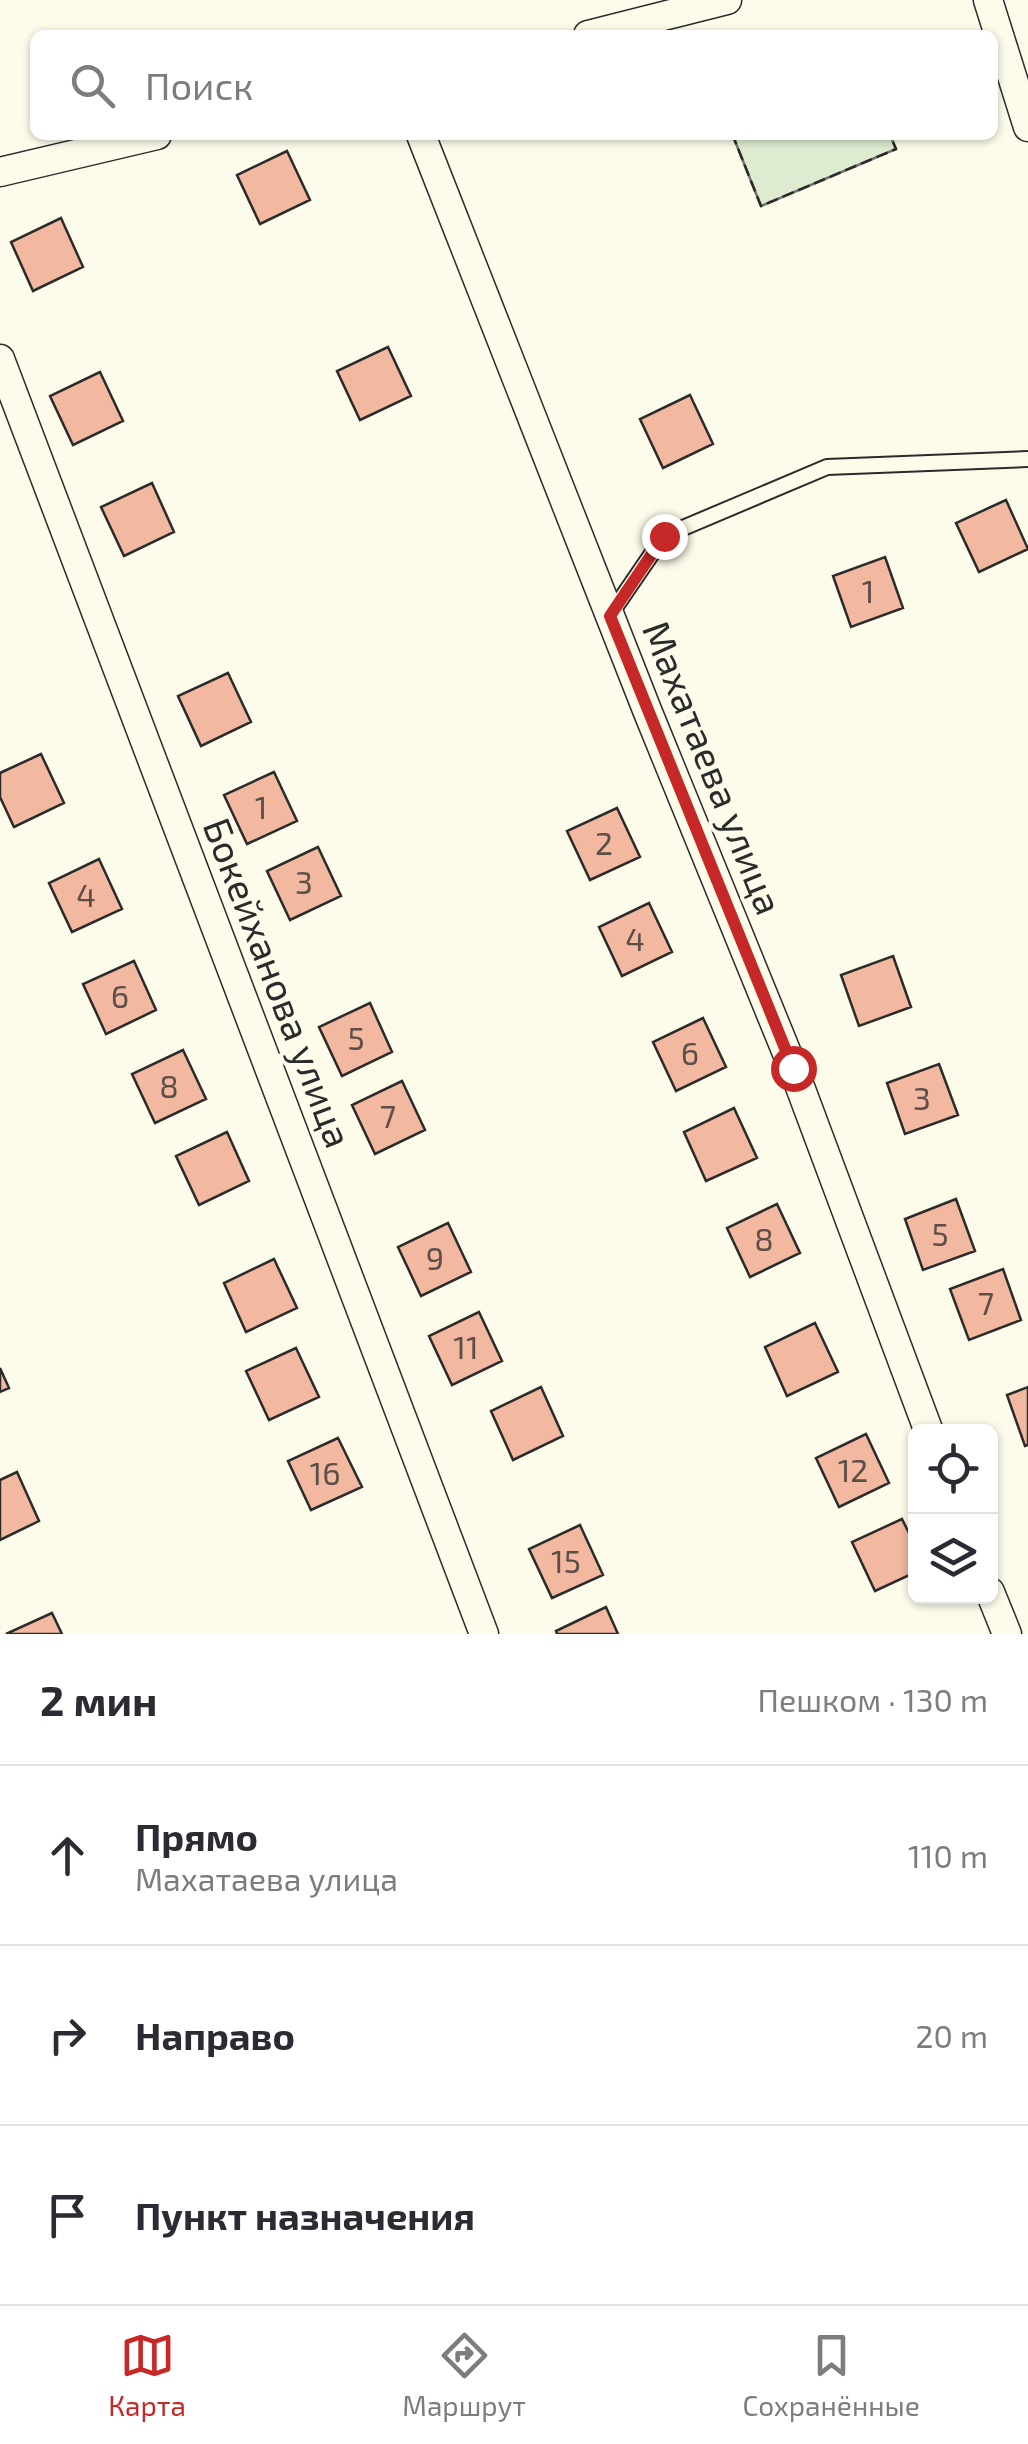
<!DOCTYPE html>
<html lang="ru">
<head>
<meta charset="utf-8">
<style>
  body { margin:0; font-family:"Exo 2",sans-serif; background:#f2f2f3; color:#2b2b33 }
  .controls { position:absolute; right:30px; bottom:30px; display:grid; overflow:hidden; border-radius:15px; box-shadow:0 2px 8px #0004 }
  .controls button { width:90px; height:90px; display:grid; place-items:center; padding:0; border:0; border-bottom:2px solid #e1e1e2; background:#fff; color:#2b2b33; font:50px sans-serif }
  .stop { position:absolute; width:30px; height:30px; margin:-22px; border:8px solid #c62828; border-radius:50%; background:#fff }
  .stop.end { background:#c62828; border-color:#fff; box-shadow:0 2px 10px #0008 }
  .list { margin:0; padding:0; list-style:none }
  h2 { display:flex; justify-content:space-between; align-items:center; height:130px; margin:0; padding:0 40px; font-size:42px }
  h2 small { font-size:32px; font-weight:400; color:#7c7c81 }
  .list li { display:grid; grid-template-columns:65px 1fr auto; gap:30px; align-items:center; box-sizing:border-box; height:180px; padding:0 40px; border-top:2px solid #e1e1e2 }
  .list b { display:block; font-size:38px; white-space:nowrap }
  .list p { margin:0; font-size:32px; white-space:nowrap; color:#7c7c81 }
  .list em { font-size:32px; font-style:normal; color:#7c7c81 }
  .icon { flex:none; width:55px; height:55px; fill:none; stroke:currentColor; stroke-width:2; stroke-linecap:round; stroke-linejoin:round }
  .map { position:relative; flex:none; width:1028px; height:1634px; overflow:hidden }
  .search { position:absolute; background:#fff; box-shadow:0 2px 8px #0004; left:30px; right:30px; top:30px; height:110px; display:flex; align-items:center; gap:25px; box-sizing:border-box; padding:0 35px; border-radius:15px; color:#7c7c81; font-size:38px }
  .sheet { height:670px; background:#fff }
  nav { display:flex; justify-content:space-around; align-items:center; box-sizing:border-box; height:140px; border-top:2px solid #e1e1e2; background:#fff; font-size:28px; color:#7c7c81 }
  nav a { display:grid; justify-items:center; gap:5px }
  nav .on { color:#c62828 }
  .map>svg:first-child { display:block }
  .green { fill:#deebd1; stroke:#74746e; stroke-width:2.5 }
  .building { fill:#f2b8a0; stroke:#2b2b2b; stroke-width:2.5 }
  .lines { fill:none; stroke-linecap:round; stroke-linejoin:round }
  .service-casing { stroke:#2b2b2b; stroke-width:18 }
  .minor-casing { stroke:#2b2b2b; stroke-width:31 }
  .service { stroke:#fdfbea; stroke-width:14 }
  .minor { stroke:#fdfbea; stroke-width:28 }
  .fence { stroke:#2b2b2b; stroke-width:2.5; stroke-dasharray:12 5; stroke-linecap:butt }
  .route { stroke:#c62828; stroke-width:12 }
  .labels { text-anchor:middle; stroke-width:8; stroke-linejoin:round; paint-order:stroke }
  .number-label { font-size:32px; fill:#5d4e48 }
  .street-label { font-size:38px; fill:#2b2b2b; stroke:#fdfbea }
</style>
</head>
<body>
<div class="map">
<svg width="1028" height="1634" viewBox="0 0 1028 1634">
  <rect width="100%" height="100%" fill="#fdfbea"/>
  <path class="green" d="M736 135H890L896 149 761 206 733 136Z"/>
  <path class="building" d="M287 151 310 200 260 224 237 175Z
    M61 218 83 267 33 291 11 242Z
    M388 347 411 396 360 420 337 371Z
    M100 372 123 421 73 445 50 396Z
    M690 395 713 444 663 468 640 419Z
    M152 483 174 532 124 556 101 507Z
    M1006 500 1028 549 979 572 956 523Z
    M885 557 903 608 851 627 833 576Z
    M228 673 251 722 201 746 178 696Z
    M41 754 64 803 14 827 0 797V773Z
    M274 772 297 821 247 844 224 795Z
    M617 808 640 857 590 880 567 831Z
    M318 847 341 896 290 920 267 871Z
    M99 859 122 909 72 932 49 883Z
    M649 903 672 952 622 976 599 927Z
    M893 956 911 1007 859 1026 841 975Z
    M134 961 156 1010 106 1034 83 984Z
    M370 1003 392 1052 342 1076 319 1027Z
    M703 1018 726 1067 676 1091 653 1042Z
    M183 1050 206 1099 155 1123 132 1074Z
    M939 1064 958 1115 905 1134 887 1083Z
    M402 1081 425 1130 375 1154 352 1105Z
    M734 1108 757 1158 706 1181 684 1132Z
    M227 1132 249 1181 199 1205 176 1156Z
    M956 1199 975 1251 923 1270 905 1219Z
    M777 1204 800 1253 750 1277 727 1228Z
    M448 1223 471 1272 421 1296 398 1247Z
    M274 1259 297 1308 246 1332 224 1283Z
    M1003 1269 1021 1320 969 1340 950 1289Z
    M479 1312 502 1361 452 1385 429 1336Z
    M815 1323 838 1372 787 1396 765 1347Z
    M296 1348 319 1397 269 1420 246 1371Z
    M0 1368 9 1388 0 1392Z
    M541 1387 563 1436 513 1460 491 1411Z
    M1028 1387V1445L1025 1446 1007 1395Z
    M866 1434 889 1483 839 1507 816 1458Z
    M338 1438 362 1487 311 1510 288 1461Z
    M17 1472 39 1521 0 1540V1480Z
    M902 1519 916 1547V1572L875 1591 852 1542Z
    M580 1525 603 1575 552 1598 529 1549Z
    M606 1607 618 1634H557L556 1631Z
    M52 1613 62 1634H6Z"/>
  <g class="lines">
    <g class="service-casing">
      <path id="service" d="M610 615 664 536 827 467 1028 459"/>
    </g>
    <g class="minor-casing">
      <path id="minor" d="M988 0 1028 127
        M588 35 727 0
        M421 135 647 710 793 1068 929 1432
        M0 172 157 135
        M0 359 484 1634
        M990 1592 1007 1634"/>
    </g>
    <use href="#service" class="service"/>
    <use href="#minor" class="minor"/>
    <path class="fence" d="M736 135 733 136 761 206 896 149 890 135"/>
  </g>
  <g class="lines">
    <path class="route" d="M664 536 610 616 793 1068"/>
  </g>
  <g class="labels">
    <g class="number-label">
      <text x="868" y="603">1</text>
      <text x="261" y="819">1</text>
      <text x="604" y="855">2</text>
      <text x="304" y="894">3</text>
      <text x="86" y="907">4</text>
      <text x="635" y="951">4</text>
      <text x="120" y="1008">6</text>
      <text x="356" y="1050">5</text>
      <text x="690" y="1065">6</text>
      <text x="169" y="1098">8</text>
      <text x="922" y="1110">3</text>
      <text x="388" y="1128">7</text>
      <text x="940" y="1246">5</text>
      <text x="764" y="1251">8</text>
      <text x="435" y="1270">9</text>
      <text x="986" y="1315">7</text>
      <text x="466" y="1359">11</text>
      <text x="853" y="1482">12</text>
      <text x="325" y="1485">16</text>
      <text x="566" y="1573">15</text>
    </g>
    <g class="street-label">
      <text transform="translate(712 768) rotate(68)" y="13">Махатаева улица</text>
      <text transform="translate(277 983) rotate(69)" y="13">Бокейханова улица</text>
    </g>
  </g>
</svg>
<div class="controls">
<button><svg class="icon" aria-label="locate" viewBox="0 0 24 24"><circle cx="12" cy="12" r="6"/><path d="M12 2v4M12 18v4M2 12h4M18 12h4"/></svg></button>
<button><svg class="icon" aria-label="layers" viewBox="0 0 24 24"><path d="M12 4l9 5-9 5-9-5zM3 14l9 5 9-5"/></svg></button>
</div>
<div class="stop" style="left:793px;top:1068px"></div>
<div class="stop end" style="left:664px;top:536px"></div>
<div class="search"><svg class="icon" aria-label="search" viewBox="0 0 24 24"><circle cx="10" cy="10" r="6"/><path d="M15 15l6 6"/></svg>Поиск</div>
</div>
<section class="sheet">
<h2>2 мин<small>Пешком · 130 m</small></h2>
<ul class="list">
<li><svg class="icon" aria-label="ahead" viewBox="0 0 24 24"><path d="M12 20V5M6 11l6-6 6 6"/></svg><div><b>Прямо</b><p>Махатаева улица</p></div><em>110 m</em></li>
<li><svg class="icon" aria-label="right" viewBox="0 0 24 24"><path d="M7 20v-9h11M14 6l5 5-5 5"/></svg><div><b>Направо</b></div><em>20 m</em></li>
<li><svg class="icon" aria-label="arrive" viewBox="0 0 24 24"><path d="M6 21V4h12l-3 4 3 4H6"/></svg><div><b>Пункт назначения</b></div></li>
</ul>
</section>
<nav>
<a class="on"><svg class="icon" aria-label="map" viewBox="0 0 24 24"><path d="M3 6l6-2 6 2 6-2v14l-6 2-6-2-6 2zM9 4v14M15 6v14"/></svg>Карта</a>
<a><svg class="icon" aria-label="directions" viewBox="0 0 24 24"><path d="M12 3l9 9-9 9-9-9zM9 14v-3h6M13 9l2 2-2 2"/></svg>Маршрут</a>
<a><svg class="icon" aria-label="saved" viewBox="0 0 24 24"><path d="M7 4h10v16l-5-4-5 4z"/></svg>Сохранённые</a>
</nav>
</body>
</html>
